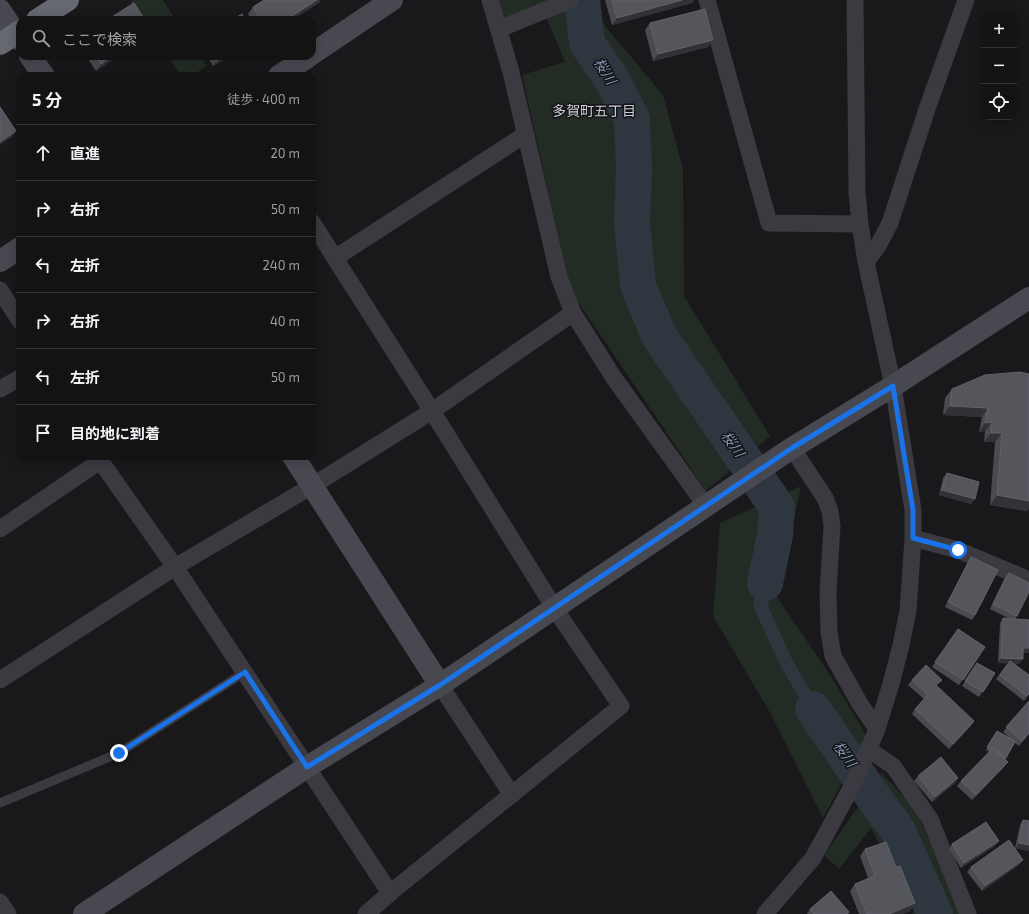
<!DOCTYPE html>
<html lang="ja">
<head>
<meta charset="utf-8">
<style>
  body { margin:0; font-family:"Exo 2","Noto Sans JP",sans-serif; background:#202022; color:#f1f3f6 }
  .controls { position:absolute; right:12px; top:12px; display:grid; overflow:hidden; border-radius:8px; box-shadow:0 2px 10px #0003 }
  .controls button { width:36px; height:36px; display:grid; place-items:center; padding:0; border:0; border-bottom:1px solid #323234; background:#131314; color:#f1f3f6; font:20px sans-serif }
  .stop { position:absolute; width:12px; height:12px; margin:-9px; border:3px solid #1a73e8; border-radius:50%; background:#fff }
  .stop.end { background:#1a73e8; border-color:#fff; box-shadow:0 1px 4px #0008 }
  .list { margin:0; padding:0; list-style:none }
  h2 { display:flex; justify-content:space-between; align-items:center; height:52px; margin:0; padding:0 16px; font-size:17px }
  h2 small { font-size:13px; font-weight:400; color:#9d9ea0 }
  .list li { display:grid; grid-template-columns:26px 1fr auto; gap:12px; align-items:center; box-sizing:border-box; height:56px; padding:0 16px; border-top:1px solid #323234 }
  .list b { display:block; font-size:15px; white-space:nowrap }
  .list em { font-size:13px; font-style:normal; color:#9d9ea0 }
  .icon { flex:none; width:22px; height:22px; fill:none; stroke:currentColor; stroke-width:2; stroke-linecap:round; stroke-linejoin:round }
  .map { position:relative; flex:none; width:1029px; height:914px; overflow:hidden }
  .search { position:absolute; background:#131314; box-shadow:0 2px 10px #0003; left:16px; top:16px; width:300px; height:44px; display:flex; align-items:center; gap:10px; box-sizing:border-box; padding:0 14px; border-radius:12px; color:#9d9ea0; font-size:15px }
  .panel { position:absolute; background:#131314; box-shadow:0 2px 10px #0003; left:16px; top:72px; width:300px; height:388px; border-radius:12px }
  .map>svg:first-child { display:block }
  .green { fill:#232b25 }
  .water { fill:#2e363f }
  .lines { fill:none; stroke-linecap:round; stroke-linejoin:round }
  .river { stroke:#2e363f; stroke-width:36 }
  .lane { stroke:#3a3a40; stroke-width:9 }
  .street { stroke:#3a3a40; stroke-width:17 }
  .secondary { stroke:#484950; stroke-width:22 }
  .highway { stroke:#666871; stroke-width:22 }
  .wall { fill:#4a4a50 }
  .shaded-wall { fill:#323236 }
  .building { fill:#55555c; stroke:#62636a }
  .route { stroke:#1a73e8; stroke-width:5 }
  .labels { text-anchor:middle; stroke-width:3; stroke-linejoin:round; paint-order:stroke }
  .water-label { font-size:14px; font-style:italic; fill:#8298b5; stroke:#141416 }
  .neighbourhood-label { font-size:14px; fill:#ccced7; stroke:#141416 }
</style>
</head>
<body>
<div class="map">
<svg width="1029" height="914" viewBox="0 0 1029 914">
  <rect width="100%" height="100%" fill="#19191b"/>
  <path class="green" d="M133 0H163L176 20H142L130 2Z
    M496 0H550L505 21Z
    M560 0H597L596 15 663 95 683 169 684 296 770 436 706 491 570 290 522 75 565 62 546 17Z
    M167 56H201L207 66 191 76H181Z
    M801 486 777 597 830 675 867 736 823 818 768 709 713 616 720 523Z
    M882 773 916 810 943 872 964 914H912L914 912 871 828 839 869 824 855Z"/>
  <path class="water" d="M767 534 781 536 768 606 792 659 821 709 848 746 837 753 810 717 780 665 753 606Z
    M872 779 897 809 945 914H927L887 826 864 798Z"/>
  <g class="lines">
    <path class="river" d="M582 0 587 43 612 80 632 119 634 169 632 223 638 285 659 336 777 507 775 535 765 583
      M813 709 876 801 897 829 935 914"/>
    <path class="lane" d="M0 803 119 753 245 672"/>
    <path class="street" d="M490 0 511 72 559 277 573 313 614 378 706 506
      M707 0 769 223 860 224
      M499 29 570 0
      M312 222 432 411 555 609 621 706 390 893
      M335 258 526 134
      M866 262 878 246 890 223 927 109 966 0
      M0 290 20 321
      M0 389 20 378
      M792 448 825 498 830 511 832 526 828 592 829 632 833 656 860 704 877 729
      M97 456 175 567 390 893 366 914
      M0 529 100 461
      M913 538 958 550 1029 580
      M0 680 175 567 312 486 432 411 573 313
      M440 685 512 795
      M868 749 893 766 930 819 968 914
      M0 902 8 914
      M765 914 813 858 856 779 877 729 891 684 901 645 908 611 913 538V510L893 386 866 262 860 224 857 193 855 0"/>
    <path class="secondary" d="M0 10 20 40
      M312 54 392 0
      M30 56 44 76
      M279 76 309 56
      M0 261 20 248
      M293 456 440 685
      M84 914 307 767 440 685 792 448 893 386 1029 298"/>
    <path class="highway" d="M37 20 68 0
      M0 44 20 31"/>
  </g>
  <path class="wall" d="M605 0H694L692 3 612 25Z
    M320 2 292 20H252L248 14 253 7Z
    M650 23 713 40 708 47 653 61 645 30Z
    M86 56H118L96 71Z
    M207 56H230L213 66Z
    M1029 374V508L1027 511 990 505 995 442H984L985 431 979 432 982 417 943 415 945 398 952 389Z
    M947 473 971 504 939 495 943 478Z
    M971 557 975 615 972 620 945 607 968 562Z
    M1009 573 1017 616 1015 619 1029 620V653H1023L1019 664 1014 663 1029 694 1024 701 996 679 1008 663H998L1000 623 1003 618H1008L990 609 1005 577Z
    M958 629 985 647 959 685 932 667Z
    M977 663 995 673 979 697 962 686Z
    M912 680 974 721 971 726 949 749 912 714 915 709 924 699 908 685Z
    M1029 701V734L1019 746 1015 743 1005 760 1004 767 972 800 957 786 961 781 989 752 986 750 997 731 1009 737 1003 732Z
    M918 776 955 783 932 802 914 781Z
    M1023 820 1029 851 1015 848 1020 825Z
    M952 844 995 846 961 868 949 849Z
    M865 849 896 867 915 903 910 911 902 914H859L850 891 855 884 868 878 860 856Z
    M1020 864 982 891 967 872 971 867Z
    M810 909 849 912 848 914H807Z"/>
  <path class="shaded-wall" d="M317 0H321L320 2 292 20H286Z
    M682 0H694L692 3 612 25 617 18Z
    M713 40 708 47 653 61 658 54Z
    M112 56H118L96 71 101 64Z
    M225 56H230L213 66 216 61Z
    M16 131 13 136 0 145V142Z
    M950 406 988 408 982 417 943 415Z
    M992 422 985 431 979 432 985 423Z
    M991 433H1002L995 442H984Z
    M942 490 975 499 971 504 939 495Z
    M997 495 1029 501V508L1027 511 990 505Z
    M1023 648H1029V653H1020Z
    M1001 658 1023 659 1019 664 998 663Z
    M974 721 971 726 949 749 953 744Z
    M1008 762 1004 767 972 800 976 795Z
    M958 778 955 783 932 802 935 797Z
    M999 841 995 846 961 868 964 863Z
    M1019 843 1029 845V851L1015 848Z
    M1023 860 1020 864 982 891 985 886Z
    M915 903 910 911 902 914H889Z"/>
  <path class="building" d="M264 0H317L286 20H261L253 7Z
    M612 0H682L617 18Z
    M134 3 145 20H107Z
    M705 9 713 40 658 54 650 23Z
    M242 14 245 20H232Z
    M96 56H112L101 64Z
    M213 56H225L216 61Z
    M0 107 16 131 0 142Z
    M1020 372 1029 374V501L997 495 1002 433H991L992 422 985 423 988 408 950 406 952 389 985 375Z
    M947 473 979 482 975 499 942 490Z
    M971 557 998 570 975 615 948 602Z
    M1009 573 1029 583V592L1017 616 993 604Z
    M1003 618 1029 620V648H1023V659L1001 658Z
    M958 629 985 647 963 680 935 662Z
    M1010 661 1029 675V694L1027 696 1000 675Z
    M977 663 995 673 983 692 965 681Z
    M926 665 942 680 936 685 974 721 953 744 915 709 928 695 912 680Z
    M1029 701V733L1022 741 1006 727Z
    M997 731 1015 741 1006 758 999 753 993 748 992 749 987 747Z
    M993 748 1008 762 976 795 961 781Z
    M941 757 958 778 935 797 918 776Z
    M1023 820 1029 821V845L1019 843Z
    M986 822 999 841 964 863 952 844Z
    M1009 840 1023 860 985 886 971 867Z
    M886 842 896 867 900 866 915 903 889 914H867L855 884 875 876 865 849Z
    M831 891 849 912 847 914H814L810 909Z"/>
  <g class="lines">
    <path class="route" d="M119 753 245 672 307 767 440 685 792 448 893 386 913 510V538L958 550"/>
  </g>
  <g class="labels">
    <g class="water-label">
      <text transform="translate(605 71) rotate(58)" y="5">桜川</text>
      <text transform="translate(733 444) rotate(55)" y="5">桜川</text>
      <text transform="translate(845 754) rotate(55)" y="5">桜川</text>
    </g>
    <g class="neighbourhood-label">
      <text x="594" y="116">多賀町五丁目</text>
    </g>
  </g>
</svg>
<div class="controls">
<button>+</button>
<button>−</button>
<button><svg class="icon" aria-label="locate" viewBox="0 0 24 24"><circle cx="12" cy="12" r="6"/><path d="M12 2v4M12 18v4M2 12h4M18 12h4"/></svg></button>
</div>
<div class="stop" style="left:958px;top:550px"></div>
<div class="stop end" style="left:119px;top:753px"></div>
<div class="search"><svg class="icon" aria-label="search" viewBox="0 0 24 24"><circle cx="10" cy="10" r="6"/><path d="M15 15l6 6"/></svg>ここで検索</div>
<section class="panel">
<h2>5 分<small>徒歩 · 400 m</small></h2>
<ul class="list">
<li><svg class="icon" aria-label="ahead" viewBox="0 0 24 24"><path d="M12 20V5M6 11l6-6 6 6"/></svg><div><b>直進</b></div><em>20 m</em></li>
<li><svg class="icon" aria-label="right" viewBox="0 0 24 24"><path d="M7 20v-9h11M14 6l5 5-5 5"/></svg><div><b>右折</b></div><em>50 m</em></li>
<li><svg class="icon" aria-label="left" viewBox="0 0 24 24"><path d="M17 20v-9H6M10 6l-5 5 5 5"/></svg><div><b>左折</b></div><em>240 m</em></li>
<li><svg class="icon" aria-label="right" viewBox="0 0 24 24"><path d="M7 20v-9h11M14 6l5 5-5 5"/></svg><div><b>右折</b></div><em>40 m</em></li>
<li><svg class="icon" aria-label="left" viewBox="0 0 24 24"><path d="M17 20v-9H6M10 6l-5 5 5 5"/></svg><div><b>左折</b></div><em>50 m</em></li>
<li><svg class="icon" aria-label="arrive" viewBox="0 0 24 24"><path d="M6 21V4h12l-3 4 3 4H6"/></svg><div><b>目的地に到着</b></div></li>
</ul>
</section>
</div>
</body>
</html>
